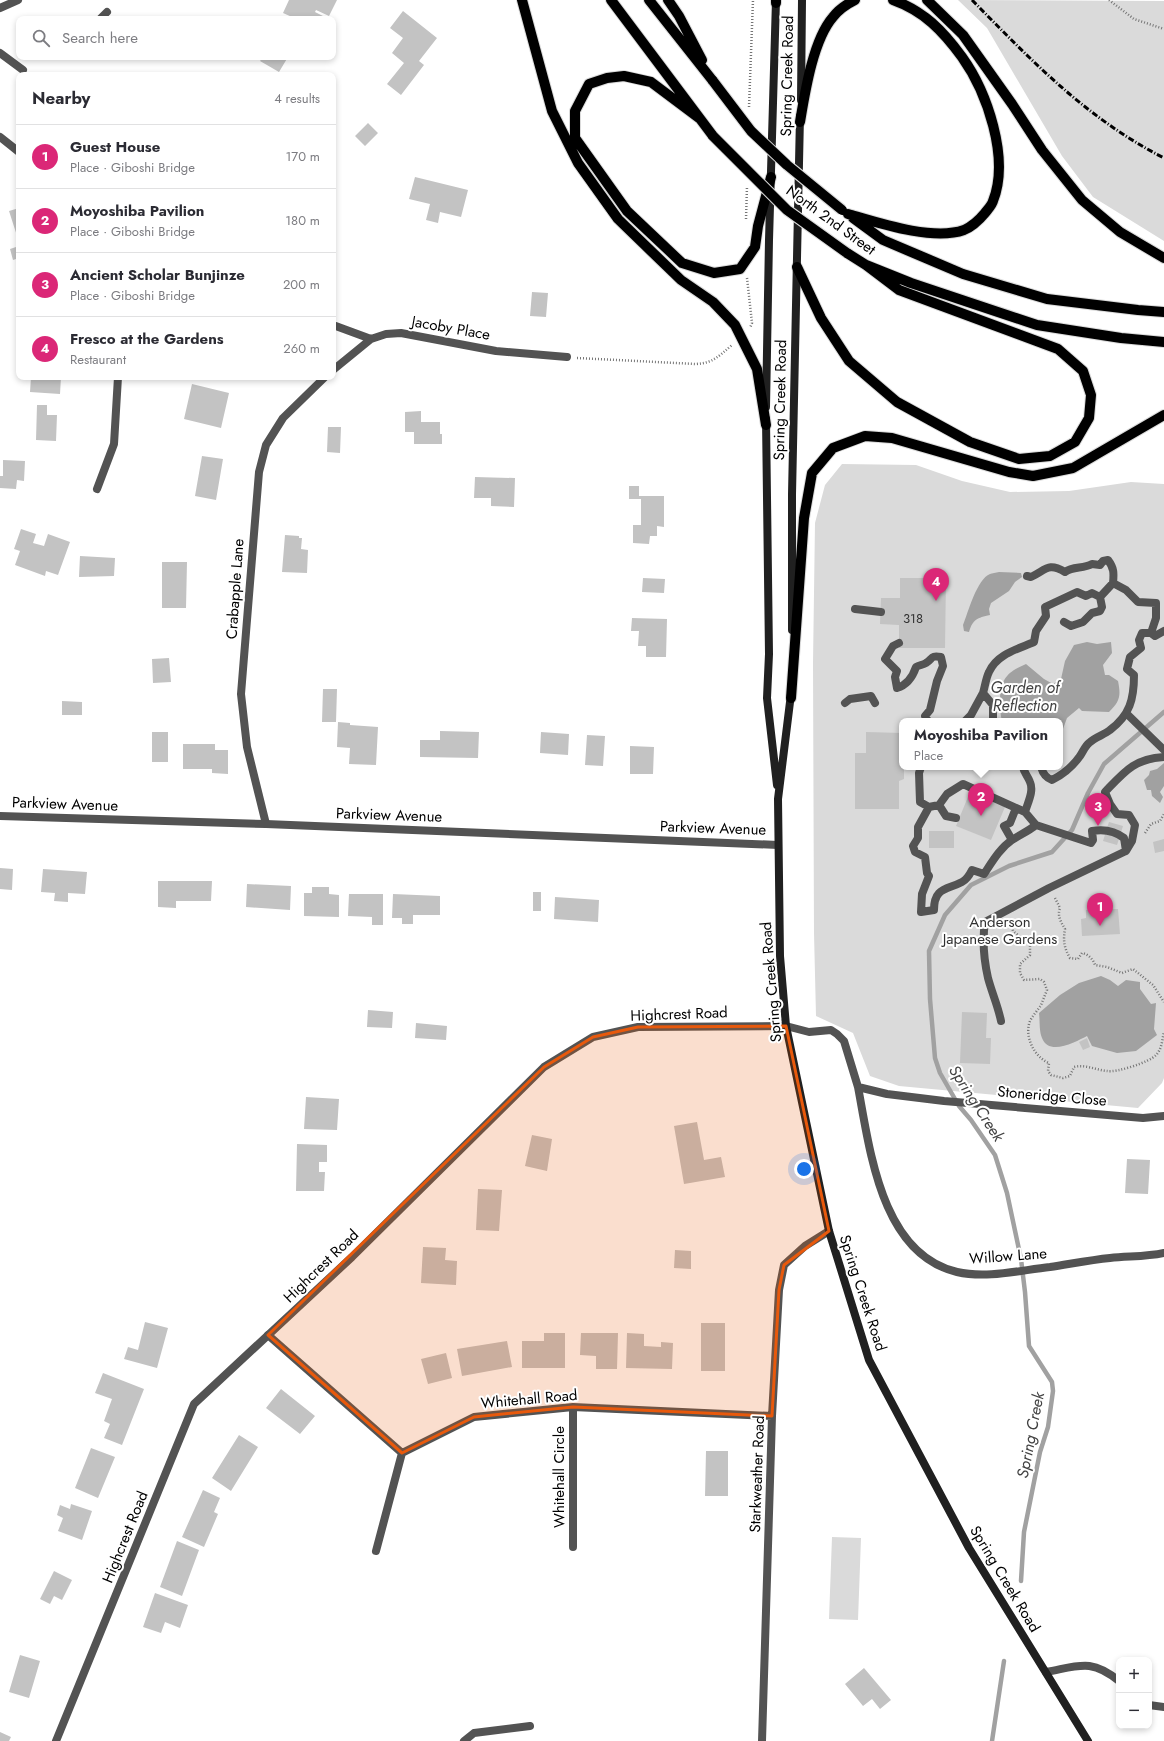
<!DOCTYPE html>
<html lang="en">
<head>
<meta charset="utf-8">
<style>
  body { margin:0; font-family:Jost,sans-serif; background:#f2f2f3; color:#2b2b33 }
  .controls { position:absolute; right:12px; bottom:12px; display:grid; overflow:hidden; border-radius:8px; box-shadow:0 2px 6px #0003 }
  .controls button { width:36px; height:36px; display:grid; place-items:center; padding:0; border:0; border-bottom:1px solid #e1e1e2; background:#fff; color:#2b2b33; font:20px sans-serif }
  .you { position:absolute; left:804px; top:1169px; width:14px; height:14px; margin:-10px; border:3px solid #fff; border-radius:50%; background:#1a73e8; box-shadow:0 0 0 6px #1a73e833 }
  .badge { display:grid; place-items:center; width:26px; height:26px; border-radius:50%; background:#db2777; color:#fff; font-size:13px; font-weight:700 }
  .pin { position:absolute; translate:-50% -33px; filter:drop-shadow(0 1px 2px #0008) }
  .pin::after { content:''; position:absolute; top:21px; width:14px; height:12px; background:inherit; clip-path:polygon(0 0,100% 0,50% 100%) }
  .popup { position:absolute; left:899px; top:718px; width:164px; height:52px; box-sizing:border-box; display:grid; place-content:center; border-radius:8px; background:#fff; filter:drop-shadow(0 1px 3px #0005); font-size:13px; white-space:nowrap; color:#7c7c81 }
  .popup b { font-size:15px; color:#2b2b33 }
  .popup::after { content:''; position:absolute; left:50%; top:100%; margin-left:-8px; border:8px solid transparent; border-top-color:#fff }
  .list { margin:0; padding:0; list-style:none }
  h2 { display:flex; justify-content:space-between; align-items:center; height:52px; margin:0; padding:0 16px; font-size:17px }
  h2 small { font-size:13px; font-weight:400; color:#7c7c81 }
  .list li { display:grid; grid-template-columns:26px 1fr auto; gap:12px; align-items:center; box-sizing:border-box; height:64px; padding:0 16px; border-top:1px solid #e1e1e2 }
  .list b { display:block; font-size:15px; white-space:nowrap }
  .list p { margin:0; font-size:13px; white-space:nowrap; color:#7c7c81 }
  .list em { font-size:13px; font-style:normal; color:#7c7c81 }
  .icon { flex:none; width:22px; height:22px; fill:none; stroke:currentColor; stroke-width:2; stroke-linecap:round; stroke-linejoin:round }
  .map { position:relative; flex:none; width:1164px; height:1741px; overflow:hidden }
  .search { position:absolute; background:#fff; box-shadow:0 2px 6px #0003; left:16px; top:16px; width:320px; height:44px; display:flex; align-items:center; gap:10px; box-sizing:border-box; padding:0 14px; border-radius:8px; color:#7c7c81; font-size:15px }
  .panel { position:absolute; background:#fff; box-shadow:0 2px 6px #0003; left:16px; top:72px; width:320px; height:308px; border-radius:8px }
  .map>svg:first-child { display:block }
  .green { fill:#dadada; fill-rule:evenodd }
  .water { fill:#a1a1a1 }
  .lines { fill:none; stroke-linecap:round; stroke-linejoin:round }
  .stream { stroke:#a1a1a1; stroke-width:4.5 }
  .building { fill:#c3c3c3 }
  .primary-casing { stroke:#dbdbdb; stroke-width:12 }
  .path { stroke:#757575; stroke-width:2.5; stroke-dasharray:1 2; stroke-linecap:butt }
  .service { stroke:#535353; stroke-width:8 }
  .pedestrian { stroke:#535353; stroke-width:8 }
  .minor { stroke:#535353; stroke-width:8 }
  .tertiary { stroke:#535353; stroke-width:8 }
  .secondary { stroke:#202020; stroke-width:8 }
  .primary { stroke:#000; stroke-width:10 }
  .rail { stroke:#000; stroke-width:3; stroke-dasharray:6 2 1 2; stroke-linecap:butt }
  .primary-bridge-casing { stroke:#dbdbdb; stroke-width:12; stroke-linecap:butt }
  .primary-bridge { stroke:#000; stroke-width:10 }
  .marked { fill:#e8590c; fill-opacity:0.2; stroke:#e8590c; stroke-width:3; stroke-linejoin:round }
  .labels { text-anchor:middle; stroke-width:4; stroke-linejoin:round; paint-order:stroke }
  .number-label { font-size:13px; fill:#313131 }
  .street-label { font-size:15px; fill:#000; stroke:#fff }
  .park-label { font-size:15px; fill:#313131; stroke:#fff }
  .water-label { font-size:16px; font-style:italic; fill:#424242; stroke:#fff }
</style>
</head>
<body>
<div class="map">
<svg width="1164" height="1741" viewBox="0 0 1164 1741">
  <rect width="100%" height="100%" fill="#fff"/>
  <path class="green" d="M958 0 1164 1V241L1093 197 1062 156 987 28Z
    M842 464 916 465 962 481 1010 492 1069 491 1131 482 1164 484V1078L1162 1083 1138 1108 899 1086 870 1076 853 1033 816 1016 814 933 813 663 815 523 825 485ZM902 721H1060V767H902Z
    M832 1537 861 1538 858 1620 829 1619Z"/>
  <path class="water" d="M999 572 1021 573 1022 577 1015 582 1009 591 991 603 989 609 990 615C977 618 973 619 969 632L964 631 963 625C968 612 977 579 990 574 992 573 996 573 999 572Z
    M1087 642 1097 644 1111 642 1112 653 1103 665 1105 675H1109L1118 681C1121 696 1120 701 1109 712L1082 711 1079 708 1067 718 1060 737V721H1002C1000 714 1000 706 1000 699 1001 679 1007 672 1026 664L1044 679 1053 684 1061 679 1065 661 1074 645Z
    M1164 763V786L1160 792 1163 797 1160 803 1152 796 1151 790H1147L1144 780 1149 775 1150 771 1157 769Z
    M1101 976 1110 980 1118 986 1126 980 1140 982V989L1151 1004 1156 1003 1154 1029 1157 1035 1136 1051 1117 1053 1092 1046 1087 1036C1077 1041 1049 1057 1042 1038 1039 1031 1040 1021 1039 1013L1060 995 1079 983Z"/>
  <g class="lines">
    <path class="stream" d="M1021 1581 1024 1532 1040 1452 1048 1427 1053 1391 1052 1382 1029 1346 1025 1292 1021 1259 1007 1193 995 1155 971 1120 959 1106 940 1073 935 1058 930 999 929 951 945 915 971 885 1009 866 1052 852 1072 830 1088 793 1104 764 1164 712
      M992 1741 1004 1661"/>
  </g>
  <path class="building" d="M289 0H337L329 16 316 10 315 12 329 19H291L292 17 283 13Z
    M403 11 437 38 419 61 424 65 401 95 387 84 404 63 392 53 403 38 390 28Z
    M263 57H288L279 72 260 61Z
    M368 123 378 133 365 146 355 136Z
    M415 177 468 190 461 217 440 212 438 223 426 220 430 204 409 199Z
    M19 208V242L9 211Z
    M19 246V258L13 260 10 249Z
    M532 292 548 293 546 317 530 316Z
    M31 377H61L60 394 30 392Z
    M192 384 229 393 221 428 184 419Z
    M37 405H47V415H57L56 441 36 440Z
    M421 411V422H440V434H442V444H414V432H405V412Z
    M328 427H341L340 453 327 452Z
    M202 456 223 459 216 500 195 496Z
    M3 460 25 461 24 481 17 480 16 489 0 488V476H3Z
    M475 477 515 478 514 507 491 506V498H474Z
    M629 486H639V496H664V527L657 526V536H650L649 544 633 543V525H641V499H629Z
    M21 529 36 534 33 543 44 546 48 534 70 542 58 575 46 571 45 576 15 565 20 551 14 549Z
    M285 535 299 536V538H302L301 549 308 550 307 573 282 572Z
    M80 556 115 558 114 576 79 577Z
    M162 562H187L186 608H162Z
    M643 578 665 579 664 593 642 592Z
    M900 578H946L945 648H899V625L880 624 881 598H900Z
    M632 618 667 619 666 657H646V646H638L639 631H631Z
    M169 658 171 682 153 683 152 659Z
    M323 689H337L336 722H322Z
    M62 701 82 702V715H62Z
    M338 722 350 723V725L378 727 376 765 349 764 350 748 337 747Z
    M440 731 479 732 478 758 420 757V740H440Z
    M152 732H168V762H152Z
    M541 732 569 734 568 755 540 753Z
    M866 732 902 733V767H904V779L899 781V809H855V753H866Z
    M587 735 605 736 603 766 585 765Z
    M183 744H215V750H228V774L212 773V769H183Z
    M630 746 654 747 653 774H630Z
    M970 792 1005 807 991 840 956 826Z
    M1109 822 1123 826 1117 845 1103 841Z
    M929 831H954V848H929Z
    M1164 839V851L1155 853 1153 842Z
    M0 868 13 869 12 890 0 889Z
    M43 869 87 872 85 894 68 893V902L54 901 55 893 41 892Z
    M158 881H212L211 901H176V908L158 907Z
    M247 884 291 886 290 910 246 907Z
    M312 887H329V894L339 895V917L304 916V893H312Z
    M533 892H541V911H533Z
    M349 894H383V925H372V917L348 916Z
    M393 894 440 896V915H413V924H402V918H392Z
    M555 897 599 900 598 922 554 919Z
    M1118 909 1120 934 1082 936 1081 919 1086 918V910Z
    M368 1010 393 1012 392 1028 367 1027Z
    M962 1012 987 1013 986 1038H991L990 1064 960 1063Z
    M416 1023 447 1026 446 1040 415 1038Z
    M1087 1038 1090 1047 1083 1050 1079 1042Z
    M306 1097 339 1099 337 1130 304 1129Z
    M697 1122 704 1160 721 1157 725 1177 684 1184 674 1126Z
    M532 1135 552 1139 547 1171 525 1166Z
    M297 1144 327 1145V1162H319V1172H325L324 1191H296Z
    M1127 1159 1150 1160 1148 1194 1125 1193Z
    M478 1189 502 1190 499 1231 476 1230Z
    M423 1247 446 1248 445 1260 457 1261 456 1285 421 1283Z
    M675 1250 691 1251V1269L674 1268Z
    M145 1322 168 1328 157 1368 124 1359 128 1347 138 1350Z
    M701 1323H725V1371H701Z
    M544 1333H565V1368H522V1341H544Z
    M581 1333H618L617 1369H596V1356L580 1355Z
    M627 1333 644 1334V1346L661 1347V1342L673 1343 672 1369 626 1368Z
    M507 1341 512 1367 462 1376 457 1349Z
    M446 1353 452 1378 428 1384 421 1359Z
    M103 1373 144 1389 122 1445 104 1438 110 1424 104 1421 112 1399 95 1393Z
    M281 1389 315 1416 300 1434 266 1408Z
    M239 1435 258 1447 231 1491 212 1478Z
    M91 1448 115 1457 98 1498 75 1488Z
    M706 1451H728V1496H705Z
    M203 1490 220 1498 214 1512 218 1514 204 1547 182 1537Z
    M71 1504 92 1511 82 1540 58 1531 63 1518 57 1515 60 1505 70 1509Z
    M177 1541 199 1550 182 1596 160 1587Z
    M54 1571 72 1580 62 1600 54 1596 50 1604 40 1599Z
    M155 1593 188 1605 180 1628 165 1622 161 1633 143 1627Z
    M20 1655 40 1661 29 1698 9 1692Z
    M864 1668 891 1700 880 1709 872 1699 863 1706 845 1684Z
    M0 1732 11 1737 9 1741H0Z"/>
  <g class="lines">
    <g class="primary-casing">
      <path id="primary" d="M522 0 552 111 578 163 618 219 681 280 713 302 735 325 757 369 766 425
        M611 0 713 136
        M649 0 713 81
        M668 0 679 16 702 60
        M776 0V3
        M927 0 963 35 1012 104 1042 150 1082 200 1120 232 1164 258
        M699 118 651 82 624 76 607 78 589 84 575 111V138L627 211 682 263 714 273 740 269 755 247 758 226 771 177
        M800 122C805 92 813 40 833 17 839 9 847 4 855 0
        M848 214C879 223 933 241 964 230 971 227 980 219 985 213 988 209 992 205 993 201 1010 158 987 92 962 57 943 31 924 11 893 0
        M853 218 883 240 963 274 1047 299 1138 310 1164 312
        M847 253 866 265 911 283 1037 325 1121 338 1164 342
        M797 267 821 318 849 361 897 402 970 442 1019 459 1050 456 1075 442 1089 418 1091 395 1083 371 1058 349 899 290 866 265
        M791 698 804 518 812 473 833 448 865 436 892 438 1009 472 1033 476 1073 468 1164 415"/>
    </g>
    <path class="path" d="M1109 0 1134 19 1164 29
      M749 107 753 0
      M746 219 747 186
      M747 278 752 323 750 328
      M577 358 696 364C713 363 719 356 732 345
      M1145 833 1151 824 1160 821 1164 814
      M1055 898 1060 908C1057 916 1061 922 1065 929 1063 940 1064 948 1070 958L1078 959 1082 953C1088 954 1093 959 1095 965L1107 967 1122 973 1133 969 1153 985 1164 1002
      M1011 921 1013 931 1030 945V955L1020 964V973L1024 980 1040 979 1044 982 1047 990C1045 995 1043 1000 1041 1005 1038 1010 1033 1015 1030 1021 1024 1036 1034 1057 1049 1063L1048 1071 1051 1075 1063 1078 1070 1076 1074 1067C1085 1064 1096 1070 1107 1071 1116 1073 1150 1062 1156 1055 1162 1049 1162 1040 1164 1032"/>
    <path class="service" d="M0 8 18 0
      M100 19 107 12
      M0 53 23 70
      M845 703 850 699 871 696 875 703
      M1046 1672C1079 1666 1091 1658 1119 1681
      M1149 1705 1164 1707"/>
    <path class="pedestrian" d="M1027 576 1031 577C1046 570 1048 562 1065 572 1073 566 1083 569 1092 564L1100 565 1103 561 1108 560C1114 568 1114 573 1113 583
      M855 609 881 612
      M1064 622 1071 626 1083 622 1092 613 1100 611 1102 607 1100 597
      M1151 633 1155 636 1164 631
      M899 643 893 646 885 659 897 671 895 677 897 688C907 685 913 676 916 667 919 665 923 665 926 663 933 659 930 655 941 657L943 666 937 681 930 710 925 716 928 721
      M983 693C985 686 986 678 989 672 997 654 1018 649 1034 642L1036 631 1046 616 1045 607 1077 592 1086 596 1092 593 1100 597 1113 583 1126 590 1138 602 1156 603V618L1151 633H1142L1139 640 1141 648 1130 657 1127 669 1134 675C1134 699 1130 715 1110 730 1104 735 1095 737 1089 743 1085 746 1083 752 1080 756 1073 766 1064 774 1052 780 1046 778 1043 774 1041 767
      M1127 714 1164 750
      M965 721 971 715 983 693 993 705V721
      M921 767 919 773 920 802 929 807 918 827V838L913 846 915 852 925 857 927 873 929 876 922 894 921 912 934 910C934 887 947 890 962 882 966 880 970 874 972 870L984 874C992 862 1000 848 1012 840 1021 834 1027 832 1036 825
      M939 805 946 816 956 818
      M929 807 939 805 947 794 963 784 1025 812
      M1012 840 1004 826 1010 823 1016 808
      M1126 851 1132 841 1135 825 1129 815 1117 814 1110 804 1105 792C1125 771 1134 759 1164 757
      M1001 1021C998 1006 992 993 988 978 984 960 982 941 985 922L1049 888 1126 851 1124 838C1115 831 1103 829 1092 831L1093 840 1091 843 1036 825 1025 812C1028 802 1034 791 1030 782 1028 776 1024 773 1023 767"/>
    <path class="minor" d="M0 137 19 152
      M333 325 371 339 386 334 401 333 496 351 567 357
      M333 370 371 339
      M97 489 114 444 118 377
      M266 824 247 747 241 694 259 472 266 445 283 418 325 377
      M786 1026 809 1032 831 1030 837 1034 844 1041 858 1087 887 1094 944 1101 1143 1118 1164 1116
      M858 1087C870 1150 881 1254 957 1272 987 1279 1021 1270 1050 1267 1070 1264 1090 1260 1110 1258 1128 1256 1146 1257 1164 1253
      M268 1335 402 1453
      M573 1407V1547
      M402 1453 474 1417 573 1407 772 1416
      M376 1551 402 1453
      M464 1741 474 1733 530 1726
      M762 1741 772 1416 779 1290 784 1265 805 1246 829 1231"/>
    <path class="tertiary" d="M0 816 266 824 778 845
      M56 1741 194 1404 352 1257 544 1067 593 1037 638 1027 786 1026"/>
    <path class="secondary" d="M801 100 802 0
      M766 407 769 240 776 0
      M766 419 769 654 767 698 777 785
      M792 630V494L800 116
      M791 694 778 799 780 956 786 1026 829 1231 869 1360 969 1548 1088 1741"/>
    <use href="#primary" class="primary"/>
    <path class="rail" d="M972 0C1033 62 1086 118 1164 158"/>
    <g class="primary-bridge-casing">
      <path id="primary-bridge" d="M713 81 751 131 787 165 842 210
        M713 136 787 210 847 253"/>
    </g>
    <use href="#primary-bridge" class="primary-bridge"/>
  </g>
  <path class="marked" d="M786 1026 829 1231 784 1265 779 1290 772 1416 573 1407 474 1417 402 1453 268 1335 544 1067 593 1037 638 1027Z"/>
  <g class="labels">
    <g class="number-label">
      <text x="913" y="623">318</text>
    </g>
    <g class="street-label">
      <text transform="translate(787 76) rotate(-89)" y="5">Spring Creek Road</text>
      <text transform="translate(831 220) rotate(36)" y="5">North 2nd Street</text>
      <text transform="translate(451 328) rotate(10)" y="5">Jacoby Place</text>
      <text transform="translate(780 400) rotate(-89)" y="5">Spring Creek Road</text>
      <text transform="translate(235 589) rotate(-86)" y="5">Crabapple Lane</text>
      <text transform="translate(65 804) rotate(2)" y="5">Parkview Avenue</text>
      <text transform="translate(389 815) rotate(2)" y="5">Parkview Avenue</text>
      <text transform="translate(713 828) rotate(2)" y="5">Parkview Avenue</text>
      <text transform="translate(771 982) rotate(-95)" y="5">Spring Creek Road</text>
      <text transform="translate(679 1014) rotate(-2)" y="5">Highcrest Road</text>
      <text transform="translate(1052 1096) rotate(5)" y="5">Stoneridge Close</text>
      <text transform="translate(1008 1256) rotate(-4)" y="5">Willow Lane</text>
      <text transform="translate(321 1266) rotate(-44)" y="5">Highcrest Road</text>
      <text transform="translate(863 1293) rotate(72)" y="5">Spring Creek Road</text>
      <text transform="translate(529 1399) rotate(-5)" y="5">Whitehall Road</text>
      <text transform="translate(757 1474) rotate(-88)" y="5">Starkweather Road</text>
      <text transform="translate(559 1477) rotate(-90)" y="5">Whitehall Circle</text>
      <text transform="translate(125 1537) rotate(-68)" y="5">Highcrest Road</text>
      <text transform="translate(1005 1579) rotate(59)" y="5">Spring Creek Road</text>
    </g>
    <g class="park-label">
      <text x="1000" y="927">Anderson<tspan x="1000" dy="17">Japanese Gardens</tspan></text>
    </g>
    <g class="water-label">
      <text x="1025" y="693">Garden of<tspan x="1025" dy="18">Reflection</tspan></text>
      <text transform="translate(977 1103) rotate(57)" y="6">Spring Creek</text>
      <text transform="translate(1030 1435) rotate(-79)" y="6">Spring Creek</text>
    </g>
  </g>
</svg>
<div class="controls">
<button>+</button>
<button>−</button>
</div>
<div class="you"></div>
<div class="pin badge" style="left:1100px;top:926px">1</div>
<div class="pin badge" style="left:981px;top:816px">2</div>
<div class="popup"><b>Moyoshiba Pavilion</b>Place</div>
<div class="pin badge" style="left:1098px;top:826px">3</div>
<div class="pin badge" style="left:936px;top:601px">4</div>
<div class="search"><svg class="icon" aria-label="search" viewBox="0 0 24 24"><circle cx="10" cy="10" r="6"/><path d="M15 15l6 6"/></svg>Search here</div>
<section class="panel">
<h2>Nearby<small>4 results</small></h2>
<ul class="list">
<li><span class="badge">1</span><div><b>Guest House</b><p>Place · Giboshi Bridge</p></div><em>170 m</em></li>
<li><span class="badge">2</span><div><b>Moyoshiba Pavilion</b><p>Place · Giboshi Bridge</p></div><em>180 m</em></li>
<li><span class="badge">3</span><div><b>Ancient Scholar Bunjinze</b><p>Place · Giboshi Bridge</p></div><em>200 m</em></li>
<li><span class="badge">4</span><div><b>Fresco at the Gardens</b><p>Restaurant</p></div><em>260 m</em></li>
</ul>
</section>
</div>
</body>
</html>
